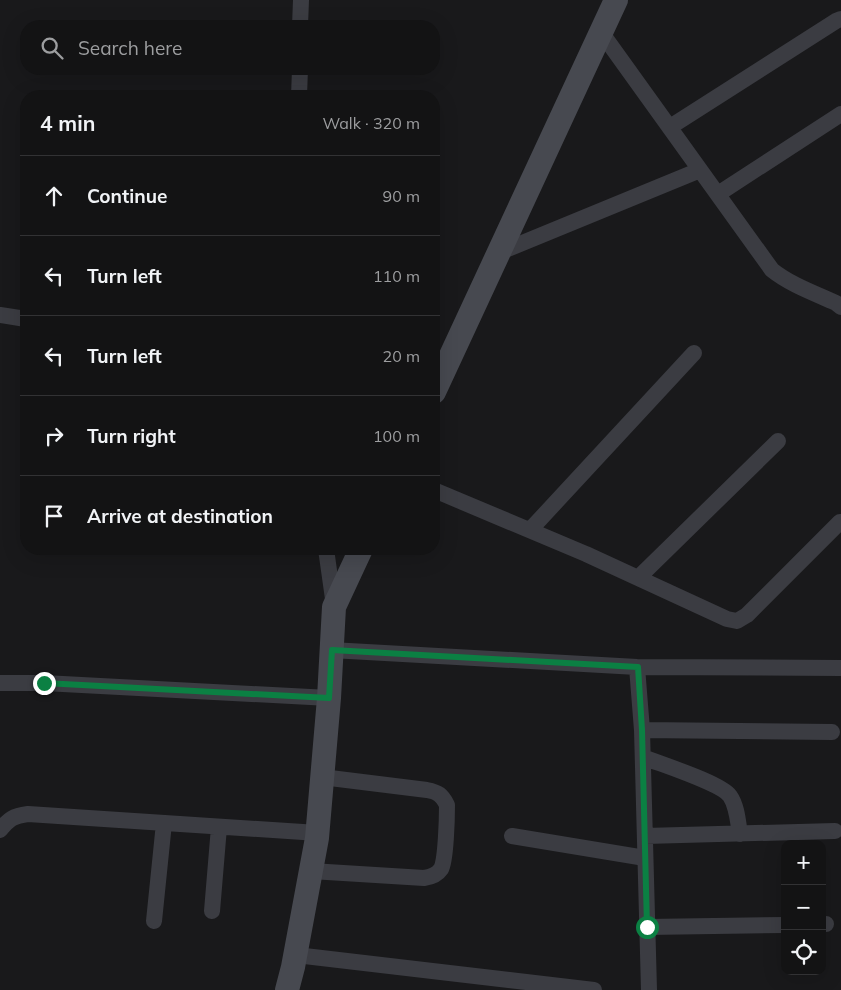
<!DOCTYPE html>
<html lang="en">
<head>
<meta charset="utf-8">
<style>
  body { margin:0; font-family:Mulish,sans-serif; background:#1c1c1d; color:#f1f3f6 }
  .controls { position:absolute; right:15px; bottom:15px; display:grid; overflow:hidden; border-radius:10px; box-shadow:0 5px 20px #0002 }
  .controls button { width:45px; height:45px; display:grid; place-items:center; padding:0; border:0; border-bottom:1px solid #323234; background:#131314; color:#f1f3f6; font:25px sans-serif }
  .stop { position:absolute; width:15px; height:15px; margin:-11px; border:4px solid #0b8043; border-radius:50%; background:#fff }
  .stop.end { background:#0b8043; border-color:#fff; box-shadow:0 1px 5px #0008 }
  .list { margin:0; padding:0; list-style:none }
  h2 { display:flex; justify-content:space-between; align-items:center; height:65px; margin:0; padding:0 20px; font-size:21px }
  h2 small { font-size:16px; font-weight:400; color:#9d9ea0 }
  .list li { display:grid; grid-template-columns:32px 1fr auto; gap:15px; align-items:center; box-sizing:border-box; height:80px; padding:0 20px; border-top:1px solid #323234 }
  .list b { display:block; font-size:19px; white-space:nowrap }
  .list em { font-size:16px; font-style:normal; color:#9d9ea0 }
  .icon { flex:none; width:28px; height:28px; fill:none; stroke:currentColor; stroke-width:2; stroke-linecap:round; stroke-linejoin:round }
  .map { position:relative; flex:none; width:841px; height:990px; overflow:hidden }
  .search { position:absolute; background:#131314; box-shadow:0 5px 20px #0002; left:20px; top:20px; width:420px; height:55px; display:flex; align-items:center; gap:12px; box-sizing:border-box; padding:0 18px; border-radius:20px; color:#9d9ea0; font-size:19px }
  .panel { position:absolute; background:#131314; box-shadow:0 5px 20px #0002; left:20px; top:90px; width:420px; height:465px; border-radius:20px }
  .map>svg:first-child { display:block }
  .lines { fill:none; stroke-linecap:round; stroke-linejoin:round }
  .street { stroke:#3b3c42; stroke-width:16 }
  .secondary { stroke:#474950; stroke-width:24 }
  .route { stroke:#0b8043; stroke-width:6 }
</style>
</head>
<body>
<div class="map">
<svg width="841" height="990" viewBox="0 0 841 990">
  <rect width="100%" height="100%" fill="#19191b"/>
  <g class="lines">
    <path class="street" d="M300 26 301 0
      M601 32 772 270C791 285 814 293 836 303L841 307
      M299 96 300 69
      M670 127 836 21 841 19
      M718 194 841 114
      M498 253 700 170
      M0 315 26 319
      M434 490 586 554 727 619 737 621 747 615 840 522
      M530 530 694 353
      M326 549 334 606
      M638 578 778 441
      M331 650 637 667 841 668
      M637 667 642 730 649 990
      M0 683H44L329 698
      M642 730 832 732
      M643 757C660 764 721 783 730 796 737 806 738 822 740 834
      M0 830C9 819 13 816 28 814L318 833
      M512 836 645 858
      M645 836 835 831
      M311 871 424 878C431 877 437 875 441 869 446 860 447 817 447 805 442 795 438 792 427 790L322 777
      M212 911 219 827
      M154 921 164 823
      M822 924H826
      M647 927 785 925
      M296 955 594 990"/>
    <path class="secondary" d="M434 392 616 0
      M287 990 293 967 317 838 329 698 334 607 361 549"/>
  </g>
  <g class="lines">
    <path class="route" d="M44 683 329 698 332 650 638 667 642 730 647 927"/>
  </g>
</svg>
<div class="controls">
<button>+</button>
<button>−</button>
<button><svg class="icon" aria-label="locate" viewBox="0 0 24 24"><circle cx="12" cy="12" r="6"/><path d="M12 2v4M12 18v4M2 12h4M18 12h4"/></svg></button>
</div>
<div class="stop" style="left:647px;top:927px"></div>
<div class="stop end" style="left:44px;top:683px"></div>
<div class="search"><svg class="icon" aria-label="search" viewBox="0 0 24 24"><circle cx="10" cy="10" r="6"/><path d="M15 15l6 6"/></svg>Search here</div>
<section class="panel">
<h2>4 min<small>Walk · 320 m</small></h2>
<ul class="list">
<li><svg class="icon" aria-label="ahead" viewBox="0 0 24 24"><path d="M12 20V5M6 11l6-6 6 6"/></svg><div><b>Continue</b></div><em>90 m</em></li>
<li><svg class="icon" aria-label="left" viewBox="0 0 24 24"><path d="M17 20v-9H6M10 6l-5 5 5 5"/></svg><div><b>Turn left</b></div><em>110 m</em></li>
<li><svg class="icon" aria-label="left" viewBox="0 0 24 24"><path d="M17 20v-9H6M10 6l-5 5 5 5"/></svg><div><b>Turn left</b></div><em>20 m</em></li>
<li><svg class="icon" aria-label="right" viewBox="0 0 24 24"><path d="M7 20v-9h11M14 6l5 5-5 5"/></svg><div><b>Turn right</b></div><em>100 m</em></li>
<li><svg class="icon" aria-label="arrive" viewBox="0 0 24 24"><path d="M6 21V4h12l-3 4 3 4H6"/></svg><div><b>Arrive at destination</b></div></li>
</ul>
</section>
</div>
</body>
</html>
